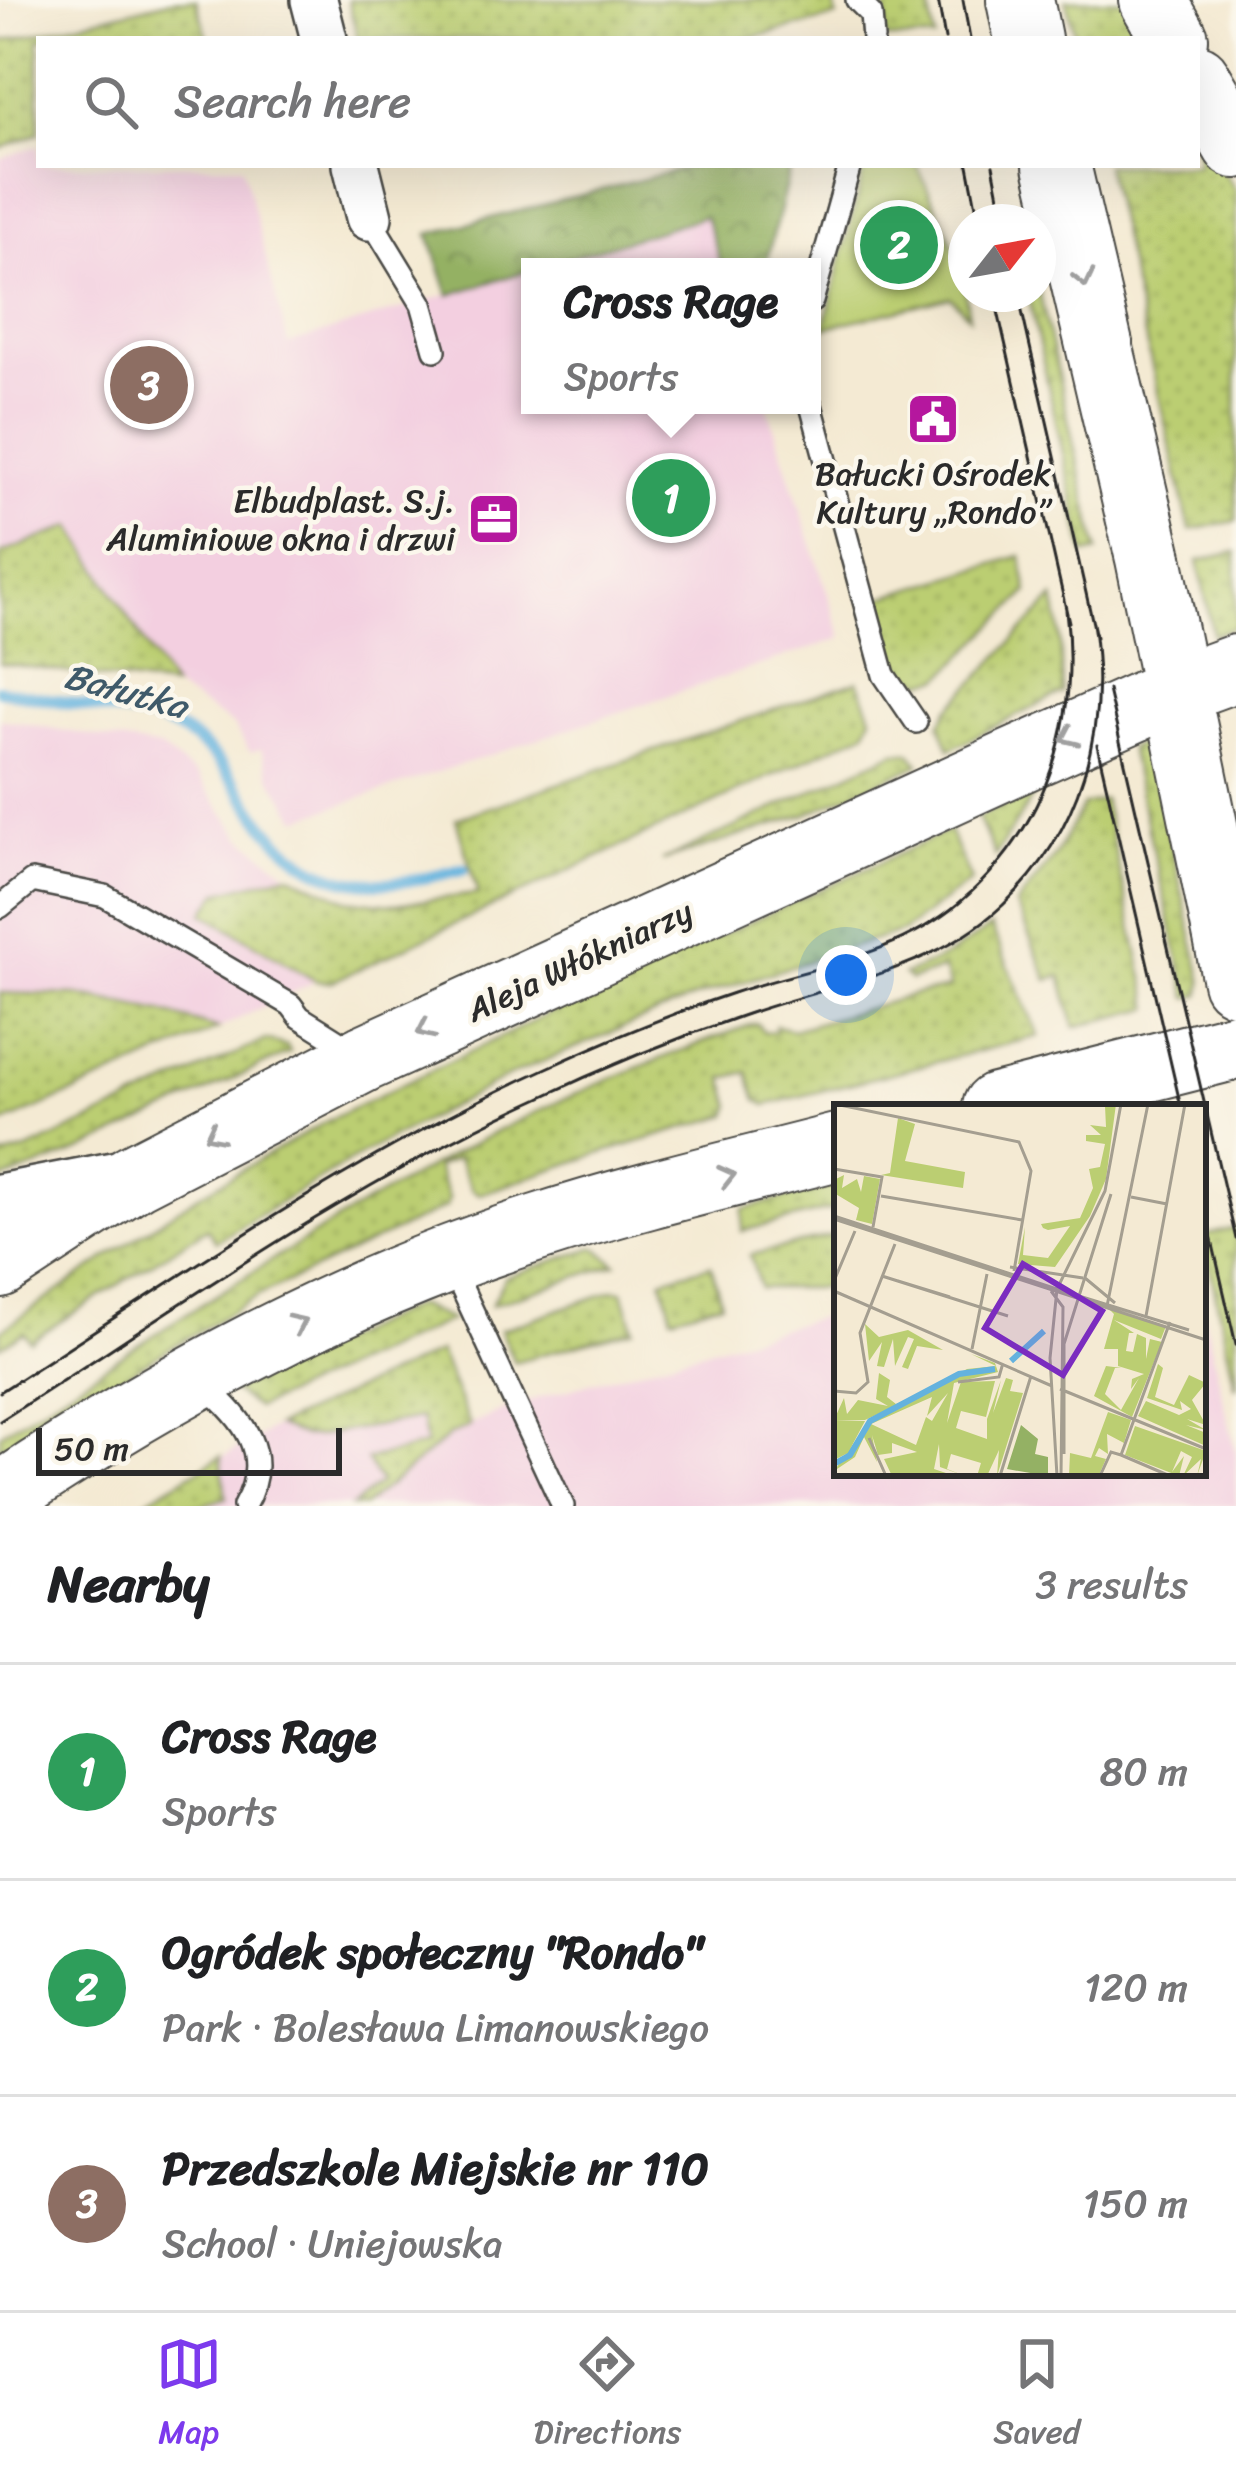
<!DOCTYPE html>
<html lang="en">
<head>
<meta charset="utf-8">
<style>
  body { margin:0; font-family:Sriracha,sans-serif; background:#f2f2f2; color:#202124 }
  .compass { position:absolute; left:948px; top:204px; width:108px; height:108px; border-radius:50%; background:#fff; box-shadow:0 12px 48px #0002; rotate:59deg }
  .scale { position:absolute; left:36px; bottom:30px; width:306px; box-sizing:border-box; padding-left:12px; border:6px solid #2b2b2b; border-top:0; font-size:33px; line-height:42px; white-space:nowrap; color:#2b2b2b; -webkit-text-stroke:9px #fbf7ec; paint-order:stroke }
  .you { position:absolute; left:846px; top:975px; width:42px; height:42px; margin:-30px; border:9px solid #fff; border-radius:50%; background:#1a73e8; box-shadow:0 0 0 18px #1a73e833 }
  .badge { display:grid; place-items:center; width:78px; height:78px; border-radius:50%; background:#7c3aed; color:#fff; font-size:39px; font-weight:700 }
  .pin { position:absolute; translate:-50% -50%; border:6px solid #fff; box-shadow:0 3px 12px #0006 }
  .popup { position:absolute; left:521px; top:258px; width:300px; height:156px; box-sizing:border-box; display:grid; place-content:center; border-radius:0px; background:#fff; filter:drop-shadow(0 3px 9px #0005); font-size:39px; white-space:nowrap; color:#757577 }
  .popup b { font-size:45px; color:#202124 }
  .popup::after { content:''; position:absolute; left:50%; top:100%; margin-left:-24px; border:24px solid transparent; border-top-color:#fff }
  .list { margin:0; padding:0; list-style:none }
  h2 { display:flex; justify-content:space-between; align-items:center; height:156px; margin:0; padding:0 48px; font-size:51px }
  h2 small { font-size:39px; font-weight:400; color:#757577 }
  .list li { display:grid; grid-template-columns:78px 1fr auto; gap:36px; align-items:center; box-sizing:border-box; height:216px; padding:0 48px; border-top:3px solid #e0e0e0 }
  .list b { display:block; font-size:45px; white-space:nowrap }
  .list p { margin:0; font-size:39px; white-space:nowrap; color:#757577 }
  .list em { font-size:39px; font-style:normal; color:#757577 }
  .icon { flex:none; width:66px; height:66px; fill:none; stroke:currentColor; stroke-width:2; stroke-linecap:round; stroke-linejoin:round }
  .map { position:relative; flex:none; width:1236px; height:1506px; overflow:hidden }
  .search { position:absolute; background:#fff; box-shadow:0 12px 48px #0002; left:36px; right:36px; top:36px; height:132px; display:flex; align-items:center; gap:30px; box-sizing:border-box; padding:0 42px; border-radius:0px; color:#757577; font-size:45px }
  .sheet { height:804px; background:#fff }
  nav { display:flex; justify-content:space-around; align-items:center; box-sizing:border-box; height:168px; border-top:3px solid #e0e0e0; background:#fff; font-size:33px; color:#757577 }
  nav a { display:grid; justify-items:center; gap:6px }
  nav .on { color:#7c3aed }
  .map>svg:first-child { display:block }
  .built { fill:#f3cfe0 }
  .grass { fill:url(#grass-dots); stroke:#737c4e; stroke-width:3 }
  .forest { fill:url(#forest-crowns); stroke:#606e48; stroke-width:3 }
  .garden { fill:#bbce72; stroke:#737c4e; stroke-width:3 }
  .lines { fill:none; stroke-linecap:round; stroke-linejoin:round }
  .stream { stroke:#64b2de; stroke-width:12 }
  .service-casing { stroke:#494844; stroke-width:26 }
  .minor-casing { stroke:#494844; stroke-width:50 }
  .tertiary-casing { stroke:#494844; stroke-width:62 }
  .primary-casing { stroke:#494844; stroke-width:70 }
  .service { stroke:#fff; stroke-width:21 }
  .minor { stroke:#fff; stroke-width:45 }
  .tertiary { stroke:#fff; stroke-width:57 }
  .primary { stroke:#fff; stroke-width:66 }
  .tram { stroke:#2b2b2b; stroke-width:3 }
  .oneway { stroke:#a0a0a0 }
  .labels { text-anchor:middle; stroke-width:9; stroke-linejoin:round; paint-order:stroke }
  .poi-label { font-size:33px; fill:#2b2b2b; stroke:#fbf7ec }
  .street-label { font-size:33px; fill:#2b2b2b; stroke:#fbf7ec }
  .water-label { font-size:36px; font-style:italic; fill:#3f5a6a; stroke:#fbf7ec }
  .inset-river { fill:none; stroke:#64b2de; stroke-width:6 }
  .inset-road { fill:none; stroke:#a49e90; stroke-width:3 }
  .view { fill:#7b2cbf; fill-opacity:0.15; stroke:#7b2cbf; stroke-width:6 }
  .inset-edge { fill:none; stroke:#2b2b2b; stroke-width:6 }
</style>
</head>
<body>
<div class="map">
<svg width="1236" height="1506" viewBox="0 0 1236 1506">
  <defs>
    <pattern id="grass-dots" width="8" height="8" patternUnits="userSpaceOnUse" patternTransform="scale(3)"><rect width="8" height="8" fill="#bbce72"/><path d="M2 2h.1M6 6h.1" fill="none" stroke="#a1b163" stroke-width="1.8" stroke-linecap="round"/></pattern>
    <pattern id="forest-crowns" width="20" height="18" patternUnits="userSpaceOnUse" patternTransform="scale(3)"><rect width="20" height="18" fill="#94b164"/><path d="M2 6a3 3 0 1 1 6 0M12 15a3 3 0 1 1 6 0" fill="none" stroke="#799053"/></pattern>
  </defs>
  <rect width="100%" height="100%" fill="#fbf7ec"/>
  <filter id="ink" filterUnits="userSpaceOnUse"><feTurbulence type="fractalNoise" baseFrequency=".00833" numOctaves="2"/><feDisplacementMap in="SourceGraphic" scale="24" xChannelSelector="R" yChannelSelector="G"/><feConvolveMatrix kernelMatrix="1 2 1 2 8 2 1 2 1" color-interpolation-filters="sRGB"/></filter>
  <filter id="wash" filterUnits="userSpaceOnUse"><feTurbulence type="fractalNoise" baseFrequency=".004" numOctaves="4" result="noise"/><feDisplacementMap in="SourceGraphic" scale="48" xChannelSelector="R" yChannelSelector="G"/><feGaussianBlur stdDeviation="2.7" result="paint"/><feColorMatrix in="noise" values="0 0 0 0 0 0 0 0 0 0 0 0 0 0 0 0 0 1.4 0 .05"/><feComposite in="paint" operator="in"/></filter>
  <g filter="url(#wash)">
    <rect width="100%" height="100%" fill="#f4ead3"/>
    <path class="built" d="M39 145V165H242L288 344 530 269V405H767L842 638 298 819 270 777 261 749 250 752 232 724 172 687 73 526 0 554V159Z
      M706 216 722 267H537Z
      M0 719 160 748 197 776 241 836 289 874 316 981 218 1029 0 1022Z
      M1203 1311 1236 1453V1506H137L277 1426 433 1405 450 1435 514 1405 837 1312V1473H1203Z"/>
    <path class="grass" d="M174 0H196L208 39H39V133L0 149V42Z
      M348 0H833L837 17 746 39H358Z
      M886 0H928L935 39H886Z
      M1066 0H1127L1147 39H1076Z
      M1197 127 1236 191V521L1190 530 1105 165H1197Z
      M1038 286 1098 551 1085 554 1028 294H1038Z
      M72 526 172 687 0 663V554Z
      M1236 552V627L1213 635 1198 561Z
      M1021 556 1028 592 941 678 924 682 899 671 876 599Z
      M1054 598 1060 629 1062 693 950 749 940 724 949 709Z
      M858 681 872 716 865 732 331 982 316 981 204 913 219 892 289 874 348 900 394 904 478 894 456 819Z
      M1142 742 1149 748 1203 983 1200 995 1188 998 1129 748Z
      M895 752H910L919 764 804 815 662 861Z
      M1037 790 995 856 978 817Z
      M1103 800 1151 1008 1075 1027 1061 976 1048 980 1016 905 1055 856 1083 805Z
      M949 831 971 881 903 931 698 996 515 1073 370 1149 216 1241 207 1228 30 1341 24 1332 0 1347V1331L197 1196 329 1120 565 1006Z
      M991 927 1039 1036 766 1105 757 1100 748 1072 724 1078 732 1106 728 1115 592 1156 480 1194 472 1190 457 1158 436 1167 448 1198 446 1207 258 1296 0 1449V1434C157 1334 313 1228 478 1141 567 1094 662 1057 756 1023L764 1032 776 1031V1026L793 1030 917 994 950 988 944 969 910 980 904 975 947 956Z
      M0 993 77 995 162 1012 218 1029 0 1125Z
      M266 1040 287 1046 290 1052 82 1150 0 1181V1158L27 1150Z
      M837 1185V1208L742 1231 743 1209Z
      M1236 1228V1388L1203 1236Z
      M837 1235V1288H760L750 1255Z
      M596 1247 616 1264 491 1305 505 1277Z
      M711 1265 721 1302 672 1316 662 1279Z
      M615 1290 623 1291 634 1329 514 1362 500 1330Z
      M416 1305 451 1320 257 1408 232 1391Z
      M439 1352 470 1426 450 1435 364 1506H352L380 1483 366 1460 426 1445 421 1418 317 1436H303L277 1426Z
      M221 1456 226 1498 199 1506H137Z"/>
    <path class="forest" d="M698 165H791L765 267H722L705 216 449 295 429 234Z"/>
    <path class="garden" d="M865 165H917L960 261 969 316 950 297 824 328Z"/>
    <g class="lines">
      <path class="stream" d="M0 690 151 718C210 738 223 767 257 815 314 895 378 892 463 869"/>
    </g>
  </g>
  <g filter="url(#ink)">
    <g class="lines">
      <g class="service-casing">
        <path id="service" d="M857 0 871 14 873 39
          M369 217 422 304 435 350
          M812 301 850 165
          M811 405 884 675 916 722
          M0 907 32 881 105 896 291 1005 300 1017 354 1051
          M452 1267 563 1506
          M204 1385C243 1418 274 1454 244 1506"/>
      </g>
      <g class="minor-casing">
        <path id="minor" d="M314 0 324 39
          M356 165 369 217"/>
      </g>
      <g class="tertiary-casing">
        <path id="tertiary" d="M0 1203 124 1179"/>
      </g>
      <g class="primary-casing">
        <path id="primary" d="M1020 0 1028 39
          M1153 0 1175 39
          M1197 78 1236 145
          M1057 165 1149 558 1236 981
          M996 1107 1236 1046
          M0 1265 134 1177 365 1058 1012 763 1176 690 1236 668
          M0 1497C168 1385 344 1290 537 1228 635 1196 737 1173 837 1147"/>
      </g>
      <use href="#service" class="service"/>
      <use href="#minor" class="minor"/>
      <use href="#tertiary" class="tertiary"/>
      <use href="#primary" class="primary"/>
      <path class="tram" d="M938 0 945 39
        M963 0 970 39
        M968 165 979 222
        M993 165 1004 222
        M994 294 1069 622
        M1018 294 1096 637
        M1108 690 1236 1239
        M1097 745 1181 1107
        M1203 1201 1236 1345
        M0 1392C177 1278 354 1155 547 1068 608 1040 670 1014 733 993 810 967 895 957 959 903 1047 829 1080 722 1066 610
        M0 1421C172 1311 343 1189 529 1103 600 1069 673 1039 747 1014 836 983 932 972 1003 905 1081 832 1110 727 1093 623"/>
    </g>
    <defs><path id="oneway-chevron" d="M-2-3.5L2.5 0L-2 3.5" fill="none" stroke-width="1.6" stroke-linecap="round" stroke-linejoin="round" transform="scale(3)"/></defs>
    <g class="oneway">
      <use href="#oneway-chevron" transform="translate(1084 279) rotate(77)"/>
      <use href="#oneway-chevron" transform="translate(1069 737) rotate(156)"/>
      <use href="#oneway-chevron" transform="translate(425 1030) rotate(155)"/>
      <use href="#oneway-chevron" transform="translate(213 1134) rotate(153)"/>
      <use href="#oneway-chevron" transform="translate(727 1176) rotate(-14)"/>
      <use href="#oneway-chevron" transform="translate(298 1323) rotate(-25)"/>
    </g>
  </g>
  <defs>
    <g id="civic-square" transform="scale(2.7)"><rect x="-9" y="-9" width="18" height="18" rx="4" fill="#b5179e" stroke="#fbf7ec"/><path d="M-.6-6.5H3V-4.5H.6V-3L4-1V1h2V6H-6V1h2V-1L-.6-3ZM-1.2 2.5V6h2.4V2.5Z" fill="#fff"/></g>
    <g id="office-square" transform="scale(2.7)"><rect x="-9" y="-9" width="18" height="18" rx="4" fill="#b5179e" stroke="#fbf7ec"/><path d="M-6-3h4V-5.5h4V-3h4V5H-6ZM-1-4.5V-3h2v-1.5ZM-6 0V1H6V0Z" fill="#fff"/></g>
  </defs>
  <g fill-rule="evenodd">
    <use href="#civic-square" x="933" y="419"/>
    <use href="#office-square" x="494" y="519"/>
  </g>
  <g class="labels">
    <g class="poi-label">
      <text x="933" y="485">Bałucki Ośrodek<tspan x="933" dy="38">Kultury „Rondo”</tspan></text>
      <text x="455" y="512" text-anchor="end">Elbudplast. S.j.<tspan x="455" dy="38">Aluminiowe okna i drzwi</tspan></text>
    </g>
    <g class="street-label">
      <text transform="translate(579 960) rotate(-25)" y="12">Aleja Włókniarzy</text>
    </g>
    <g class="water-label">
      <text transform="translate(126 690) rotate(15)" y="13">Bałutka</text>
    </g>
  </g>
  <g transform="translate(834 1104)">
    <rect width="372" height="372" fill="#f4ead3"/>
    <path d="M282 0 272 75 256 112 221 163 184 160 191 123 189 151 214 154 236 122 214 126 209 124 207 120 246 114 259 84 255 65 266 63 271 40 252 37V31H267L256 21 272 23 271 2ZM64 14 81 20 71 57 131 68 129 84 47 71 56 69ZM10 71 8 84 23 75 27 88 30 72 46 75 38 120 22 116 25 104 0 89V76ZM274 204 332 222 327 235 280 216 300 229H295L292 247 299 248 303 230 312 234V255L316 235 328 238 298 313 260 292 272 262 288 264H281L271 290 287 306 305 274 297 285 298 275 310 270 284 262V245H270L280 210ZM31 220 45 233 74 226 109 246 83 242 74 265 68 263 80 235 74 233 61 262 59 235 50 263 43 262 48 238 35 257ZM137 250 161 259 164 268 120 279 113 319 127 278 161 277 152 313 127 307 122 324 153 335V315L167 276 159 309 172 274 179 276 176 287 189 289 163 372 165 346 153 372H143L147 359 117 350 113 365 131 372 106 363 105 340 100 365 121 372H58L50 355 83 348 58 339V349L44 351 38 331 43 358 30 333 21 353 0 367 35 318 133 265 162 262ZM114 289 98 317 92 313 82 341 37 320 98 293 93 312ZM324 260 329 264 321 293 340 301 355 271 372 279 358 296 372 321 353 315 372 326 352 321 372 329V342L304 312 312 297 345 311 357 305 346 297 348 306 313 294ZM45 269 56 276 53 293 62 300 97 286 31 316H0L10 294 13 310 24 296 54 302 42 295ZM274 308 297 316 290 339 273 330 274 350 265 344 261 352 272 355 265 371 235 372 236 349 257 354ZM301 322 372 347 363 372 367 355 349 372 358 353 347 347 338 368 350 352 345 372 291 351Z" fill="#bbce72" fill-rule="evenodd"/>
    <path d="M187 321 204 335 201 350 214 353V372L173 365Z" fill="#94b164"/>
    <path d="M0 316 31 317 14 349 0 356Z" fill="#bbce72"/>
    <path class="inset-river" d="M177 257 210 227M0 360 16 351 36 317 125 270 161 265"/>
    <path class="inset-road" d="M1 0 185 38 197 67 180 167M0 65 48 73 39 123M47 92 188 116M297 93 333 100M0 112 244 192M0 115 372 236M176 163 249 174M48 172 174 212M251 174 281 199M0 177 21 127M64 177 116 193M0 187 218 282M217 187 229 203 227 372M245 192 355 226M273 202 314 0M312 212 351 0M138 245 153 170M124 278 165 273 169 259M226 285 372 345M0 287 22 289 34 278 26 229 61 140M35 334 52 372M230 350V240L277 90M287 351 336 218M287 351 336 372M166 372 197 272M223 372 216 254 223 185 271 87 287 0M266 372 277 348 287 351"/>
    <path class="view" d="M189 160 268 207 229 271 151 224Z"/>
    <rect width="372" height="372" class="inset-edge"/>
  </g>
</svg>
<svg class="compass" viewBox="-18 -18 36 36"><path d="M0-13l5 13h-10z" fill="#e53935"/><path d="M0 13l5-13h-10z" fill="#757577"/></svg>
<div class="scale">50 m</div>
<div class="you"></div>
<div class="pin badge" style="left:671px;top:498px;background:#2e9e5b">1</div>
<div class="popup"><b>Cross Rage</b>Sports</div>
<div class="pin badge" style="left:899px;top:245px;background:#2e9e5b">2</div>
<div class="pin badge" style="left:149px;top:385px;background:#8d6e63">3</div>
<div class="search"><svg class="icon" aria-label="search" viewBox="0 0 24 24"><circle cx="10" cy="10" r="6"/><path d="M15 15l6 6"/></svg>Search here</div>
</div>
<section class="sheet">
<h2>Nearby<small>3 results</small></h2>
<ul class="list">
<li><span class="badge" style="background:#2e9e5b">1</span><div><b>Cross Rage</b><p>Sports</p></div><em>80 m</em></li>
<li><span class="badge" style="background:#2e9e5b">2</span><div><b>Ogródek społeczny &quot;Rondo&quot;</b><p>Park · Bolesława Limanowskiego</p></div><em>120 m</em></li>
<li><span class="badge" style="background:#8d6e63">3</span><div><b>Przedszkole Miejskie nr 110</b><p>School · Uniejowska</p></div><em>150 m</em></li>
</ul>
</section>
<nav>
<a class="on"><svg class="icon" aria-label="map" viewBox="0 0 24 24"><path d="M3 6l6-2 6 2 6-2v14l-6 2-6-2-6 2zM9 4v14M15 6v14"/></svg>Map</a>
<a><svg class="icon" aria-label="directions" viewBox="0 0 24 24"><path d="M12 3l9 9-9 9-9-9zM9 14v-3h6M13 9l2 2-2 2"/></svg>Directions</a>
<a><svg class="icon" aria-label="saved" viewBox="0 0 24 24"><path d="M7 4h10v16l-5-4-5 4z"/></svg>Saved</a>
</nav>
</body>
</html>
